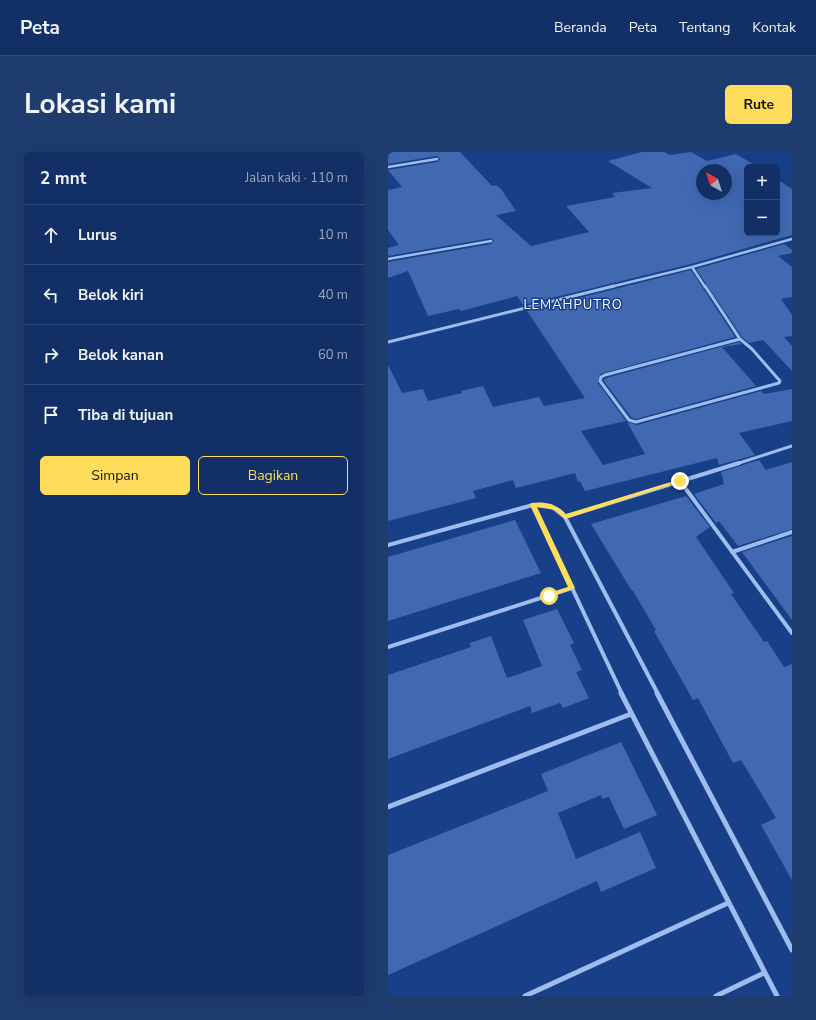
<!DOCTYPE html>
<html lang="id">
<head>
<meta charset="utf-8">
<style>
  body { margin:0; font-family:"Nunito Sans",sans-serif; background:#1f3c6f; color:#f1f3f6 }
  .controls { position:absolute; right:12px; top:12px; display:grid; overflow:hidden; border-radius:6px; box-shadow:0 4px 16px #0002 }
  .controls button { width:36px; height:36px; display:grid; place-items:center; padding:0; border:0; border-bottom:1px solid #314b7a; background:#123066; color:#f1f3f6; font:20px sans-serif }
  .compass { position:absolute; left:308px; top:12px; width:36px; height:36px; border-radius:50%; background:#123066; box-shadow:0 4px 16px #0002; rotate:321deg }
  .stop { position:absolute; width:12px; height:12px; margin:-9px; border:3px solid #ffdd5c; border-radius:50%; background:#fff }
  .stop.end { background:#ffdd5c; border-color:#fff; box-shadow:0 1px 4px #0008 }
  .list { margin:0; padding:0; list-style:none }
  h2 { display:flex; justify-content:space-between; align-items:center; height:52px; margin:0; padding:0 16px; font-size:17px }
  h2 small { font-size:13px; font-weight:400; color:#9ca9bf }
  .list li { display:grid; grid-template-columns:26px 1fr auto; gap:12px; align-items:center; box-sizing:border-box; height:60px; padding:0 16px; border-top:1px solid #314b7a }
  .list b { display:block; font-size:15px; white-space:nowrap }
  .list em { font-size:13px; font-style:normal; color:#9ca9bf }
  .actions { display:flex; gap:8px; padding:12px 16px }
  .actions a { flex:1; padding:9px 0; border:1px solid #ffdd5c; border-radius:6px; text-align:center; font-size:14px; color:#ffdd5c }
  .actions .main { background:#ffdd5c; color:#111 }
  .icon { flex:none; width:22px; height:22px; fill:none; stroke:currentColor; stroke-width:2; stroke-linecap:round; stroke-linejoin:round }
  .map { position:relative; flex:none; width:404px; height:844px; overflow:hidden; border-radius:6px }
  header { display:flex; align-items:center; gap:24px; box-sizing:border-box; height:56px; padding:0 20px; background:#123066; border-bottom:1px solid #314b7a }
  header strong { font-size:19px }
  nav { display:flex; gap:22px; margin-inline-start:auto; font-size:14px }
  .intro { display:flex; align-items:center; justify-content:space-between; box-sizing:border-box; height:96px; padding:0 24px }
  h1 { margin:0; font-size:28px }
  .button { padding:10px 18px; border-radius:6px; background:#ffdd5c; color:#111; font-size:14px; font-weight:700 }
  main { display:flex; gap:24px; padding:0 24px }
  aside { flex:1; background:#123066; border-radius:6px; box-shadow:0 4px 16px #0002 }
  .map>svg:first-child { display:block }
  .building { fill:#4069b2; fill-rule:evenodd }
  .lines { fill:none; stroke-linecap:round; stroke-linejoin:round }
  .minor-far3 { stroke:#9fbcee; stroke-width:2.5 }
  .minor-far2 { stroke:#9fbcee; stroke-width:3 }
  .minor-far1 { stroke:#9fbcee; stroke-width:4 }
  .minor { stroke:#9fbcee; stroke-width:5 }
  .route { fill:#ffdd5c }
  .labels { text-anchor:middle; stroke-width:3; stroke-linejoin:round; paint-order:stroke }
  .far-quarter-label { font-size:13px; letter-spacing:1px; fill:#fff; stroke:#184088 }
</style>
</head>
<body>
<header>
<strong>Peta</strong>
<nav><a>Beranda</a><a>Peta</a><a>Tentang</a><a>Kontak</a></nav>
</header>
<div class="intro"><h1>Lokasi kami</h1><a class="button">Rute</a></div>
<main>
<aside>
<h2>2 mnt<small>Jalan kaki · 110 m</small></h2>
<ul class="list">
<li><svg class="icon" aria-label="ahead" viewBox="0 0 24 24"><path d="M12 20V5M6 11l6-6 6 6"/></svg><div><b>Lurus</b></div><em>10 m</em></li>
<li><svg class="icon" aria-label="left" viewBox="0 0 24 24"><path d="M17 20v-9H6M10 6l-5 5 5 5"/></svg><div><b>Belok kiri</b></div><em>40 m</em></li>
<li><svg class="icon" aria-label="right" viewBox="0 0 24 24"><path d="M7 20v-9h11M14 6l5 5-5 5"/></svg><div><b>Belok kanan</b></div><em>60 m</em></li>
<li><svg class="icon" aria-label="arrive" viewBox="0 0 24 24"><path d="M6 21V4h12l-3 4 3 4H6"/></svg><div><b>Tiba di tujuan</b></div></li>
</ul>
<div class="actions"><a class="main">Simpan</a><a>Bagikan</a></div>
</aside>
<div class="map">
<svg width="404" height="844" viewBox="0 0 404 844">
  <rect width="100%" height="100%" fill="#184088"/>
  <path class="building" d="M0 0H72L104 34 108 33 113 37 128 59 108 63 143 94 201 80 178 54 227 45 224 41 264 36 220 9 254 0H276L282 3 303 0 319 9 348 2 370 15H359V81H389V27L404 37V83L303 112 135 153 129 144 73 159 71 157 40 164 20 119 0 126V110L103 92 106 88 103 86 0 104V96L11 93 0 78V38L14 35 0 18 49 10 52 7 49 4 0 12ZM314 18H338V42H314Z
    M396 92 404 98V101L390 104 404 115V145L393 147 404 163V184L396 185 404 194V219L375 188 361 191 354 185 308 117Z
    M303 118 347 185 212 222 210 231 238 269 193 279 215 313 257 302 239 270 249 273 373 239 376 242 404 237V269L351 281 367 303 331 313 329 306 197 339 192 329 190 330 187 321 128 336 125 328 85 339 88 346 0 369V213L14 241 35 237 40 249 74 241 73 239 95 234 105 255 151 245 156 254 197 246 139 159Z
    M351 190 353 192 334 195 368 234 248 267 243 265 215 228 218 226Z
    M371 308 378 318 404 310V377L350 394 331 369 328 371 306 342 336 332 333 320Z
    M298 344 322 375 308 385 346 441 343 442 376 490 379 489 396 515 404 512V728L373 673 388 666 353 608 345 611 310 546 305 548 266 479 268 478 245 439H244L203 372Z
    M127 368 153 421 0 469V405Z
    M404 384V468L354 400Z
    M169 457 186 491 182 493 194 518 188 520 201 546 175 556 172 551 144 561 142 554 0 607V523L83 495 82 491 103 484 119 526 154 514 135 468Z
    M233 590 269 663 236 677 221 645 214 647 213 643 170 661 188 707 252 680 268 716 213 740 209 729 0 823V703L160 639 153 622Z"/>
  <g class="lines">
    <path class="minor-far3" d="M0 15 49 7
      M0 107 103 89
      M304 115 317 135
      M222 135 304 115 404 87"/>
    <path class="minor-far2" d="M317 134 352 187
      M352 187 364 197 392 229 391 231 248 270 241 268 212 229 213 225 217 223Z
      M0 190 226 134
      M348 312 404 294"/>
    <path class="minor-far1" d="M292 329 404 481
      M145 353 234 542
      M177 365 351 311
      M0 393 145 353 163 354 177 365 270 542
      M344 400 404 380
      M0 495 184 436"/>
    <path class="minor" d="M233 541 389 844
      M269 541 404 798
      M0 655 243 562
      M137 844 340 751
      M328 844 376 821"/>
  </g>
  <path class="route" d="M290 328 295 329 177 367 167 358 149 355 187 436 163 445H158V442L180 435 142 353 143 351C157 349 169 352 178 362Z"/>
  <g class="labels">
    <g class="far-quarter-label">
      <text x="185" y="157">LEMAHPUTRO</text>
    </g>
  </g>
</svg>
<div class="controls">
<button>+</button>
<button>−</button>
</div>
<svg class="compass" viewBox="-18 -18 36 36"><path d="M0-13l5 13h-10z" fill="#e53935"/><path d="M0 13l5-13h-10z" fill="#9ca9bf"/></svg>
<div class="stop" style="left:161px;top:444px"></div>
<div class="stop end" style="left:292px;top:329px"></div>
</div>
</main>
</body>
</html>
